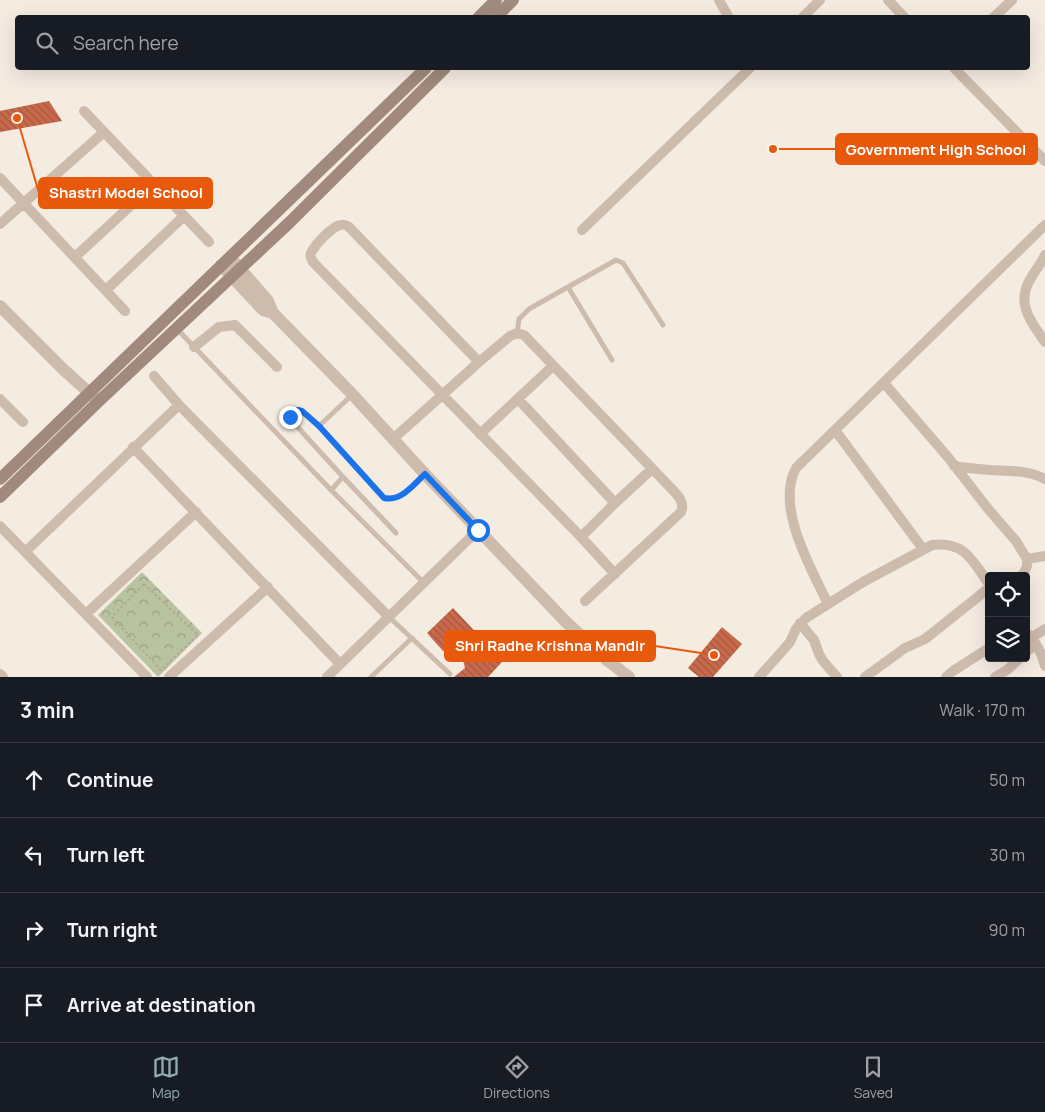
<!DOCTYPE html>
<html lang="en">
<head>
<meta charset="utf-8">
<style>
  body { margin:0; font-family:Manrope,sans-serif; background:#242831; color:#f1f3f6 }
  .controls { position:absolute; right:15px; bottom:15px; display:grid; overflow:hidden; border-radius:5px; box-shadow:0 5px 20px #0002 }
  .controls button { width:45px; height:45px; display:grid; place-items:center; padding:0; border:0; border-bottom:1px solid #363941; background:#171b24; color:#f1f3f6; font:25px sans-serif }
  .stop { position:absolute; width:15px; height:15px; margin:-11px; border:4px solid #1a73e8; border-radius:50%; background:#fff }
  .stop.end { background:#1a73e8; border-color:#fff; box-shadow:0 1px 5px #0008 }
  .list { margin:0; padding:0; list-style:none }
  h2 { display:flex; justify-content:space-between; align-items:center; height:65px; margin:0; padding:0 20px; font-size:21px }
  h2 small { font-size:16px; font-weight:400; color:#9ea1a6 }
  .list li { display:grid; grid-template-columns:32px 1fr auto; gap:15px; align-items:center; box-sizing:border-box; height:75px; padding:0 20px; border-top:1px solid #363941 }
  .list b { display:block; font-size:19px; white-space:nowrap }
  .list em { font-size:16px; font-style:normal; color:#9ea1a6 }
  .icon { flex:none; width:28px; height:28px; fill:none; stroke:currentColor; stroke-width:2; stroke-linecap:round; stroke-linejoin:round }
  .map { position:relative; flex:none; width:1045px; height:677px; overflow:hidden }
  .search { position:absolute; background:#171b24; box-shadow:0 5px 20px #0002; left:15px; right:15px; top:15px; height:55px; display:flex; align-items:center; gap:12px; box-sizing:border-box; padding:0 18px; border-radius:5px; color:#9ea1a6; font-size:19px }
  .sheet { height:365px; background:#171b24 }
  nav { display:flex; justify-content:space-around; align-items:center; box-sizing:border-box; height:70px; border-top:1px solid #363941; background:#171b24; font-size:14px; color:#9ea1a6 }
  nav a { display:grid; justify-items:center; gap:2px }
  nav .on { color:#92aeb2 }
  .map>svg:first-child { display:block }
  .park { fill:url(#park-crowns) }
  .building { fill:url(#building-back-hatch) }
  .lines { fill:none; stroke-linecap:round; stroke-linejoin:round }
  .path { stroke:#b9a596; stroke-width:2; stroke-dasharray:2.5 2.5; stroke-linecap:butt }
  .service { stroke:#cdbbac; stroke-width:5 }
  .minor { stroke:#cdbbac; stroke-width:10 }
  .tertiary { stroke:#cdbbac; stroke-width:12 }
  .secondary { stroke:#a18a7d; stroke-width:12 }
  .route { stroke:#1a73e8; stroke-width:6 }
  .leader { fill:none; stroke:#e8590c; stroke-width:2 }
  .callout-dot { fill:#e8590c; stroke:#fbf5ee; stroke-width:2 }
  .callout { fill:#e8590c; stroke:#e8590c; stroke-width:2 }
  .callout-label { font-size:15px; text-anchor:middle; font-weight:bold; fill:#fff }
</style>
</head>
<body>
<div class="map">
<svg width="1045" height="677" viewBox="0 0 1045 677">
  <defs>
    <pattern id="park-crowns" width="20" height="18" patternUnits="userSpaceOnUse" patternTransform="scale(1.25)"><rect width="20" height="18" fill="#b8c4a0"/><path d="M2 6a3 3 0 1 1 6 0M12 15a3 3 0 1 1 6 0" fill="none" stroke="#97a083"/></pattern>
    <pattern id="building-back-hatch" width="6" height="6" patternUnits="userSpaceOnUse" patternTransform="scale(1.25)"><rect width="6" height="6" fill="#c8694b"/><path d="M-1 5l2 2M0 0l6 6M5-1l2 2" fill="none" stroke="#a4573f"/></pattern>
  </defs>
  <rect width="100%" height="100%" fill="#f4ebe1"/>
  <path class="park" d="M142 572 202 633 158 677 98 615Z"/>
  <path class="building" d="M49 101 62 121 0 132V111Z
    M453 608 503 661 488 677H454L465 668 463 660 451 650 443 651 427 633Z
    M722 627 742 644 713 677H699L688 668Z"/>
  <g class="lines">
    <path class="path" d="M144 584 198 635 161 670 112 617Z"/>
    <path class="service" d="M568 287 612 360
      M177 329 331 490 424 583
      M517 333 519 319 529 309 616 260 623 263 663 325
      M319 426 384 498C401 502 413 485 424 474
      M343 477 292 421 290 417V414L298 410 302 411 319 426 352 395
      M331 490 343 477 396 533
      M389 617 450 674
      M371 677 412 638"/>
    <path class="minor" d="M719 0 729 18
      M888 0 905 18
      M802 18 820 0
      M993 18 1012 0
      M954 68 1045 161
      M84 111 209 242
      M0 178 125 311
      M0 224 104 132
      M582 230 750 68
      M1045 255C1041 264 1036 269 1031 278 1015 303 1031 322 1045 342
      M75 257 154 184
      M106 290 184 216
      M194 347 219 327 235 325 277 367
      M479 362 349 227C346 225 345 224 341 225 332 226 317 243 312 251 309 255 311 258 313 262L581 537 615 574
      M154 376 179 405 389 617
      M884 383 947 456 989 510 1016 541 1027 559V566L1025 571 1021 576
      M0 399 23 422
      M518 399 615 503
      M835 430 923 549
      M480 434 553 366
      M393 439 479 362 510 336 517 333 524 335 667 484C674 492 686 500 681 512L585 601
      M133 447 340 664
      M954 466C966 468 978 469 990 470 1008 471 1029 470 1045 479
      M0 526 147 677
      M581 537 615 503 652 469
      M25 552 179 405
      M1027 559 1045 556
      M828 604C811 568 775 507 796 468L1045 225
      M86 614 196 512
      M800 623 814 640 819 654 823 661 837 677
      M1026 632C1036 642 1042 653 1045 666
      M1031 638 1045 629
      M1026 652 1036 644
      M0 674 3 677
      M169 677 268 587
      M327 677 478 530
      M759 677 785 648 790 642 796 629 806 618 863 582 932 545C965 541 972 560 989 584
      M865 677 905 648 925 639 989 588
      M946 677 953 671 989 648
      M995 677 1007 670 1020 658"/>
    <path class="tertiary" d="M230 257 268 301 273 313 353 395 425 474 565 621 607 660 629 677
      M221 265 263 310 273 313
      M0 306 63 369 97 400"/>
    <path class="secondary" d="M478 18 496 0
      M495 18 513 0
      M0 479 426 68
      M0 497 99 401 290 222 445 68"/>
  </g>
  <g class="lines">
    <path class="route" d="M290 417V414L298 410 302 411 319 426 384 498C401 502 413 485 425 474L478 530"/>
  </g>
  <path class="leader" d="M773 149L836 149M17 118L39 193M714 655L655 646"/>
  <g class="callout-dot">
    <circle cx="773" cy="149" r="5"/>
    <circle cx="17" cy="118" r="5"/>
    <circle cx="714" cy="655" r="5"/>
  </g>
  <g class="callout">
    <rect x="836" y="134" width="201" height="30" rx="5"/>
    <rect x="39" y="178" width="173" height="30" rx="5"/>
    <rect x="445" y="631" width="210" height="30" rx="5"/>
  </g>
  <g class="callout-label">
    <text x="936" y="155">Government High School</text>
    <text x="126" y="198">Shastri Model School</text>
    <text x="550" y="651">Shri Radhe Krishna Mandir</text>
  </g>
</svg>
<div class="controls">
<button><svg class="icon" aria-label="locate" viewBox="0 0 24 24"><circle cx="12" cy="12" r="6"/><path d="M12 2v4M12 18v4M2 12h4M18 12h4"/></svg></button>
<button><svg class="icon" aria-label="layers" viewBox="0 0 24 24"><path d="M12 4l9 5-9 5-9-5zM3 14l9 5 9-5"/></svg></button>
</div>
<div class="stop" style="left:478px;top:530px"></div>
<div class="stop end" style="left:290px;top:417px"></div>
<div class="search"><svg class="icon" aria-label="search" viewBox="0 0 24 24"><circle cx="10" cy="10" r="6"/><path d="M15 15l6 6"/></svg>Search here</div>
</div>
<section class="sheet">
<h2>3 min<small>Walk · 170 m</small></h2>
<ul class="list">
<li><svg class="icon" aria-label="ahead" viewBox="0 0 24 24"><path d="M12 20V5M6 11l6-6 6 6"/></svg><div><b>Continue</b></div><em>50 m</em></li>
<li><svg class="icon" aria-label="left" viewBox="0 0 24 24"><path d="M17 20v-9H6M10 6l-5 5 5 5"/></svg><div><b>Turn left</b></div><em>30 m</em></li>
<li><svg class="icon" aria-label="right" viewBox="0 0 24 24"><path d="M7 20v-9h11M14 6l5 5-5 5"/></svg><div><b>Turn right</b></div><em>90 m</em></li>
<li><svg class="icon" aria-label="arrive" viewBox="0 0 24 24"><path d="M6 21V4h12l-3 4 3 4H6"/></svg><div><b>Arrive at destination</b></div></li>
</ul>
</section>
<nav>
<a class="on"><svg class="icon" aria-label="map" viewBox="0 0 24 24"><path d="M3 6l6-2 6 2 6-2v14l-6 2-6-2-6 2zM9 4v14M15 6v14"/></svg>Map</a>
<a><svg class="icon" aria-label="directions" viewBox="0 0 24 24"><path d="M12 3l9 9-9 9-9-9zM9 14v-3h6M13 9l2 2-2 2"/></svg>Directions</a>
<a><svg class="icon" aria-label="saved" viewBox="0 0 24 24"><path d="M7 4h10v16l-5-4-5 4z"/></svg>Saved</a>
</nav>
</body>
</html>
